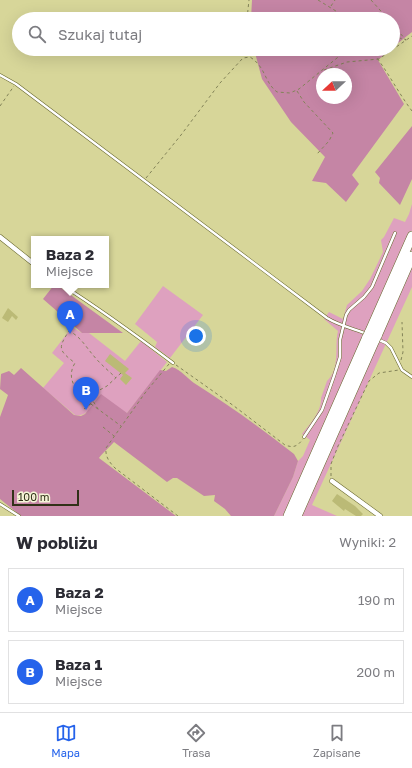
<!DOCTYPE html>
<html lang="pl">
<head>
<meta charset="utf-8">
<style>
  body { margin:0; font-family:"Golos Text",sans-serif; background:#f2f2f3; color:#2b2b33 }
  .compass { position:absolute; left:316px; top:68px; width:36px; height:36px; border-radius:50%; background:#fff; box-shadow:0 4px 16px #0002; rotate:248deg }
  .scale { position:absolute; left:12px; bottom:10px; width:67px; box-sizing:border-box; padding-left:4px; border:2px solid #313118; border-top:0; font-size:11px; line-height:14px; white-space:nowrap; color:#313118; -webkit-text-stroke:3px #f5f5d7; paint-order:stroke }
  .you { position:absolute; left:196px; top:336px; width:14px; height:14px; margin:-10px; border:3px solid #fff; border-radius:50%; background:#1a73e8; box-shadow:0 0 0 6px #1a73e833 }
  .badge { display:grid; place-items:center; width:26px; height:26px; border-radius:50%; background:#2563eb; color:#fff; font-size:13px; font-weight:700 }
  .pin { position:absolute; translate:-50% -33px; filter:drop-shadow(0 1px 2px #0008) }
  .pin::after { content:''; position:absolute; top:21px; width:14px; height:12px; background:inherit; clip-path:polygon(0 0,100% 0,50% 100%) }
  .popup { position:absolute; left:31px; top:236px; width:78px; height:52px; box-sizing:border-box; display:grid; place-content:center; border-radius:0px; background:#fff; filter:drop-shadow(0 1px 3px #0005); font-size:13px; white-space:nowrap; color:#7c7c81 }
  .popup b { font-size:15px; color:#2b2b33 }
  .popup::after { content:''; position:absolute; left:50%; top:100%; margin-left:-8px; border:8px solid transparent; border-top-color:#fff }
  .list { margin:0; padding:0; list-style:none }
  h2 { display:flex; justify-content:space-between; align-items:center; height:52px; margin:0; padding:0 16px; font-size:17px }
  h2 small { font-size:13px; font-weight:400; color:#7c7c81 }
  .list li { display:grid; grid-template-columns:26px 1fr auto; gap:12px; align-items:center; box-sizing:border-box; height:64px; margin:0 8px 8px; padding:0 8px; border:1px solid #e1e1e2; border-radius:0px }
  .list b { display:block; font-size:15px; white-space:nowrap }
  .list p { margin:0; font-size:13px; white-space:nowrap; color:#7c7c81 }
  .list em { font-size:13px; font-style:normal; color:#7c7c81 }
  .icon { flex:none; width:22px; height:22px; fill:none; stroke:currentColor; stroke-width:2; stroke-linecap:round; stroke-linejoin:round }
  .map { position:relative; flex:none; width:412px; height:516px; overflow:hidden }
  .search { position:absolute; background:#fff; box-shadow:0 4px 16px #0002; left:12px; right:12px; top:12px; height:44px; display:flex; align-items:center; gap:10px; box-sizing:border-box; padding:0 14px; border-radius:22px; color:#7c7c81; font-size:15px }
  .sheet { height:196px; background:#fff }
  nav { display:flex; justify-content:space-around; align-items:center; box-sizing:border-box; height:56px; border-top:1px solid #e1e1e2; background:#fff; font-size:11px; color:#7c7c81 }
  nav a { display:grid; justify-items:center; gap:2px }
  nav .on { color:#2563eb }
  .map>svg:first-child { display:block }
  .green { fill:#dea1bf }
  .forest { fill:#c585a5; fill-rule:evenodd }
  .building { fill:#bbba76 }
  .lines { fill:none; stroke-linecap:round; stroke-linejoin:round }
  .lane-casing { stroke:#65642a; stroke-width:3.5 }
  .street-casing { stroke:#65642a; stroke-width:5.5 }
  .highway-casing { stroke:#65642a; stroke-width:10 }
  .path { stroke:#838358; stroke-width:1; stroke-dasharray:3 3; stroke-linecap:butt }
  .lane { stroke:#fff; stroke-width:2.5 }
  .street { stroke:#fff; stroke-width:4.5 }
  .highway { stroke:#fff; stroke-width:9 }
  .highway-bridge-casing { stroke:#65642a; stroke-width:10; stroke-linecap:butt }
  .highway-bridge { stroke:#fff; stroke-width:9 }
</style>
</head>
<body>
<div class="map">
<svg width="412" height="516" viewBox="0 0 412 516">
  <rect width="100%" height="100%" fill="#d7d699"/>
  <path class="green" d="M412 204V287L312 505 337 516H274L293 477 298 461 303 456 310 440 302 434C310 424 322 411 321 398L327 381C341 368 334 346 338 331L324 319 329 312 343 319 347 305 362 291 370 279 383 252 381 240 384 237 394 218 405 222 409 214Z
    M163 286 203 315 170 358 155 347 157 342 135 324Z
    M72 327 82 333H89L125 361 141 341 167 362 127 413 90 409C85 414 82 416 75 415L43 388 64 363 52 353Z"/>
  <path class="forest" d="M252 0H412V32L393 47V19H251Z
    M254 49H391L378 60 404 104 352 175 359 184 346 202 326 183 312 181 325 157 291 122 262 79ZM322 74H346V98H322Z
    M412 126V179L400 205 379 183 380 178 375 172Z
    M54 285H57L123 333H82L43 299Z
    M172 367C181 370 187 378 194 383 229 405 262 429 294 454L298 461 293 477 274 516H231L225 509 214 501 215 495 204 496 177 478H173L167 482 114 442C109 448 104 451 99 458L176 516H21L0 499V417L8 395 0 389 1 374 9 371 14 375 21 368 74 415 81 416 85 414 101 394 127 413 160 370 166 371Z"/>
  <path class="building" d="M8 308 18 317 16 320 12 316 8 322 2 318Z
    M110 354 129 369 125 373 132 378 126 385 120 379 123 375 105 361Z
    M337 494 355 506 363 514 361 516H356L345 509 344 511 332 501Z"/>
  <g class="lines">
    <g class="lane-casing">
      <path id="lane" d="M0 75 16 84 327 318C338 325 354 329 367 334
        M62 285C100 309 137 336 173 363
        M377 339 386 343 391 348 402 370 412 377
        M304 437 322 410 334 376 340 357V340L346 315 349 310 364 297 372 287 395 233
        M0 504 19 516"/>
    </g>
    <g class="street-casing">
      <path id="street" d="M0 237 34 264
        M332 481 380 516"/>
    </g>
    <g class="highway-casing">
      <path id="highway" d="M369 333 412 236
        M377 336 412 256
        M288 516 367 337
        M297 516 375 340"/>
    </g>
    <path class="path" d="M318 0 344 16 346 19
      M371 0 388 19
      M331 6 335 0
      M247 19 249 0
      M393 25 406 40
      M393 36 406 40
      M370 49C386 68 397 91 412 111
      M250 56V49
      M324 70 347 62 379 59 412 36
      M297 91 304 102 333 133 329 141 317 154
      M0 106 14 86
      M146 178 181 135 220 83 243 58 250 57C266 67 264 82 277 92L290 93 299 89 348 49
      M401 360 403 352 402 322
      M169 364 145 393 106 448C105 456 109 462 115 468L178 516
      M176 365 234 406 285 445C293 448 297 447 303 439
      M121 373 107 386 96 392 93 401 98 409 121 426
      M84 409 93 402
      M98 409C83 399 63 382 75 363 58 350 58 348 69 331 80 336 86 347 93 355 100 364 109 371 116 378
      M103 427 114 436
      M331 476V464L338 446 369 381 379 373 399 370"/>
    <use href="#lane" class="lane"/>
    <use href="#street" class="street"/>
    <use href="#highway" class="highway"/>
    <g class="highway-bridge-casing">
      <path id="highway-bridge" d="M367 337 369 333
        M375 340 377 336"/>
    </g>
    <use href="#highway-bridge" class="highway-bridge"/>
  </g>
</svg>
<svg class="compass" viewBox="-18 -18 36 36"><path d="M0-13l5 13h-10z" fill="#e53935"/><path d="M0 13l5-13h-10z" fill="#7c7c81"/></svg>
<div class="scale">100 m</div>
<div class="you"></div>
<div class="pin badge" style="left:70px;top:334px">A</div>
<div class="popup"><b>Baza 2</b>Miejsce</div>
<div class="pin badge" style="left:86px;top:410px">B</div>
<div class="search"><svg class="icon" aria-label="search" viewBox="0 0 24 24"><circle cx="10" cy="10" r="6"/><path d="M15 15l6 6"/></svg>Szukaj tutaj</div>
</div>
<section class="sheet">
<h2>W pobliżu<small>Wyniki: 2</small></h2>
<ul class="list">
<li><span class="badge">A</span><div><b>Baza 2</b><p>Miejsce</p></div><em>190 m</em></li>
<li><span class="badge">B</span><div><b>Baza 1</b><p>Miejsce</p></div><em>200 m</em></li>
</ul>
</section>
<nav>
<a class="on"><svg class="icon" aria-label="map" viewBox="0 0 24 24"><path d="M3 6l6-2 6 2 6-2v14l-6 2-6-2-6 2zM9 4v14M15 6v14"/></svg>Mapa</a>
<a><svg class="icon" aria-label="directions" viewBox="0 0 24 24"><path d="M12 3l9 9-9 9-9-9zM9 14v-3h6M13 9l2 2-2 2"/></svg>Trasa</a>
<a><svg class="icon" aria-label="saved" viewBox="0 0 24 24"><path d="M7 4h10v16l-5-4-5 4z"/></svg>Zapisane</a>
</nav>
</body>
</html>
